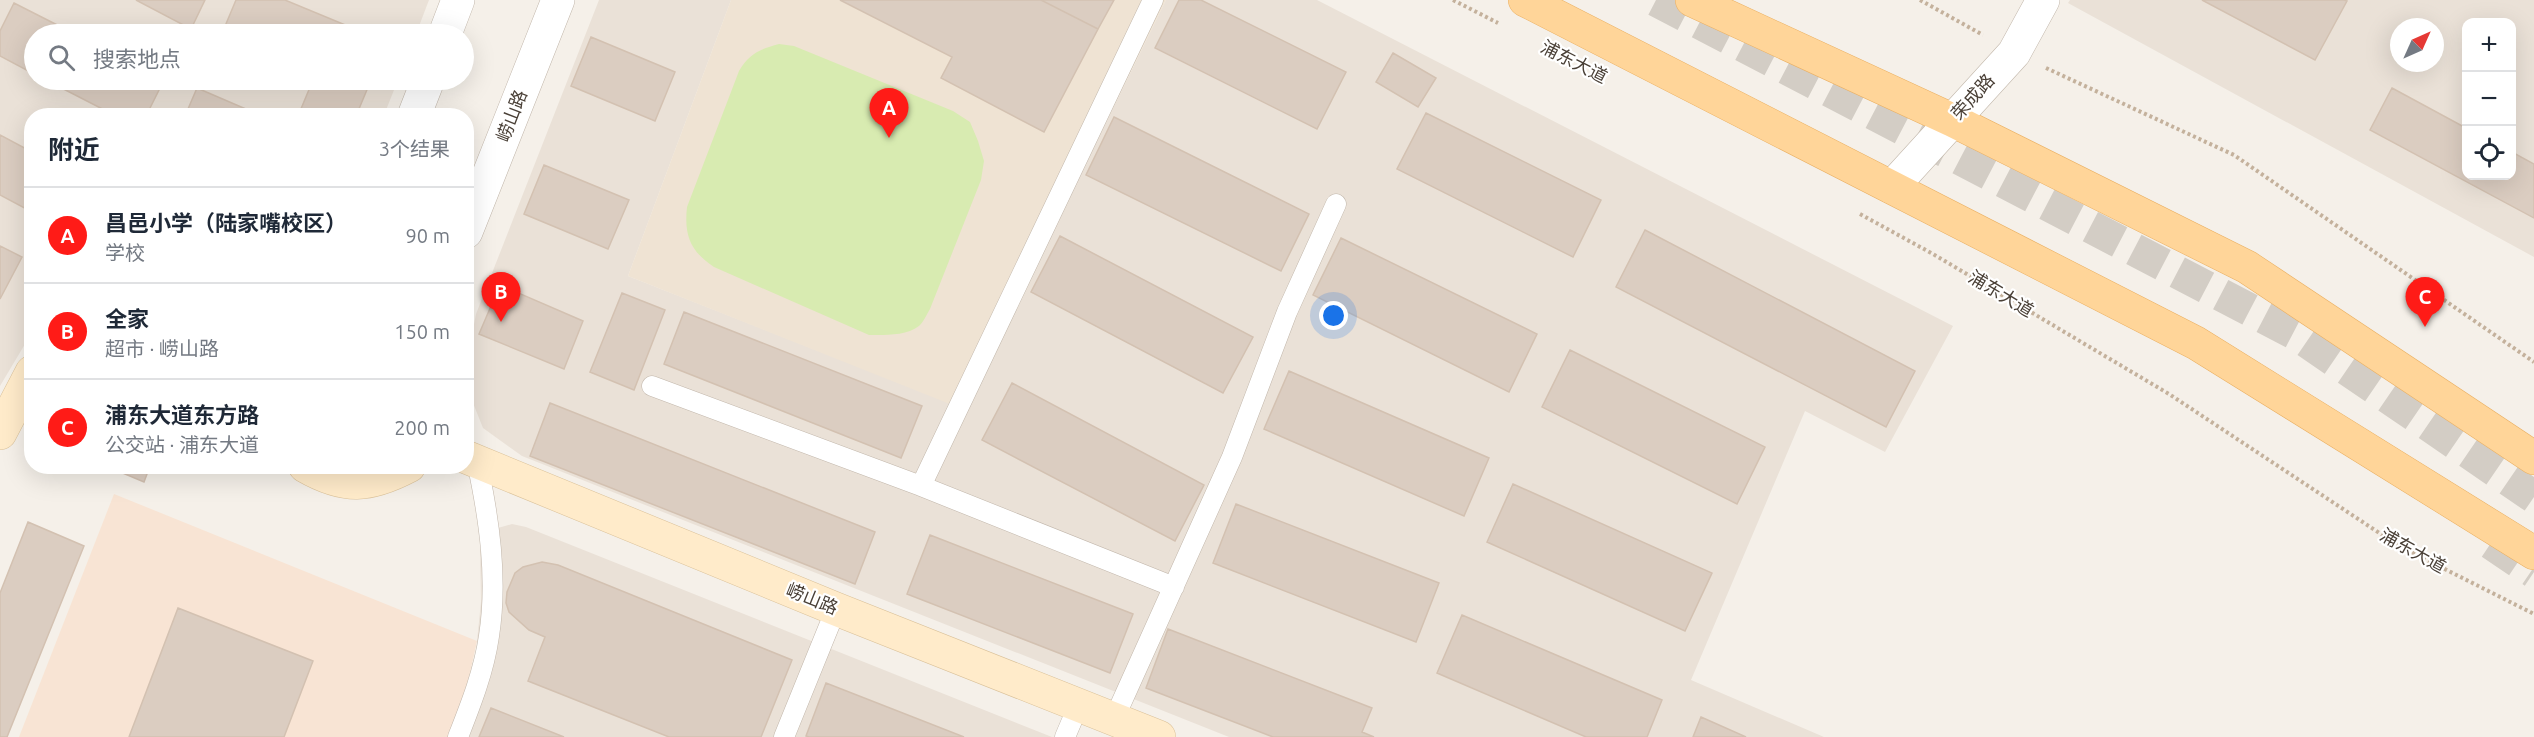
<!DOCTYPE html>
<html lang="zh">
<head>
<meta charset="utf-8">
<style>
  body { margin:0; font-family:Ubuntu,"Noto Sans SC",sans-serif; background:#f6f6f7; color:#1f2937 }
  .controls { position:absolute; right:18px; top:18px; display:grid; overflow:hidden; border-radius:12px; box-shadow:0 6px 24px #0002 }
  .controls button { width:54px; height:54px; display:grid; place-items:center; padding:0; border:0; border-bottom:2px solid #e0e1e3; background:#fff; color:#1f2937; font:30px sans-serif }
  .compass { position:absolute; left:2390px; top:18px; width:54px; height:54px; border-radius:50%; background:#fff; box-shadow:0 6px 24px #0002; rotate:45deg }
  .you { position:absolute; left:1334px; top:316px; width:21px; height:21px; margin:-15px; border:4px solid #fff; border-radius:50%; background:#1a73e8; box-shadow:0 0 0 9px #1a73e833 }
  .badge { display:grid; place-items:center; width:39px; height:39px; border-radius:50%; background:#ff1b17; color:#fff; font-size:20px; font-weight:700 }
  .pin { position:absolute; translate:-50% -50px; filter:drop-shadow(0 2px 3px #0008) }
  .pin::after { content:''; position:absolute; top:32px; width:21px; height:18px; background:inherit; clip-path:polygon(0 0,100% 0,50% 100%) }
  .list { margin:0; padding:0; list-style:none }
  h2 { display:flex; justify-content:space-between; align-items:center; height:78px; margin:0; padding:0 24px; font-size:26px }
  h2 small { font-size:20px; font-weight:400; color:#747a83 }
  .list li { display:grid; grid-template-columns:39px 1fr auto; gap:18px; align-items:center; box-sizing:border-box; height:96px; padding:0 24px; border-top:2px solid #e0e1e3 }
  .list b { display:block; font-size:22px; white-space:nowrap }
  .list p { margin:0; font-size:20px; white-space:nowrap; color:#747a83 }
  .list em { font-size:20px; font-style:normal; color:#747a83 }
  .icon { flex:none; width:33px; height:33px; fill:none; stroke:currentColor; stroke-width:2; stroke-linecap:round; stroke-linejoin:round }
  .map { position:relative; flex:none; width:2534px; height:737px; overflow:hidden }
  .search { position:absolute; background:#fff; box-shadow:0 6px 24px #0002; left:24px; top:24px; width:450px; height:66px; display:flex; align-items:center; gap:15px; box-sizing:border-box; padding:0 21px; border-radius:33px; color:#747a83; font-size:22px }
  .panel { position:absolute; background:#fff; box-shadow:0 6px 24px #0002; left:24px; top:108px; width:450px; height:366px; border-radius:24px }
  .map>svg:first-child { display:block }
  .residential { fill:#eae1d7; fill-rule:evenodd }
  .commercial { fill:#f8e4d4 }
  .education { fill:#efe3d3 }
  .green { fill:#d8ebb1 }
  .building { fill:#dbcdc1; stroke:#d3c1b1; stroke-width:1.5 }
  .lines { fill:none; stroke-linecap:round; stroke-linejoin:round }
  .primary-tunnel { stroke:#d3cdc5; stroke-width:33; stroke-dasharray:33 16; stroke-linecap:butt }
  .lane-casing { stroke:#c2b7ab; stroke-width:21 }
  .street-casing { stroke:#c2b7ab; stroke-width:34 }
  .secondary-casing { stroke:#dac199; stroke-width:34 }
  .primary-casing { stroke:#eab063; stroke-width:34 }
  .path { stroke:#c4b19c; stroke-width:4; stroke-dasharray:3 3; stroke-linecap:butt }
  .lane { stroke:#fff; stroke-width:20 }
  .street { stroke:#fff; stroke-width:33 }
  .secondary { stroke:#ffebca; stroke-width:33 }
  .primary { stroke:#ffd599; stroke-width:33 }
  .labels { text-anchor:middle; stroke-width:4.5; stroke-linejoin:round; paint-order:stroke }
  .street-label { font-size:18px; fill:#4a4037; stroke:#fff }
</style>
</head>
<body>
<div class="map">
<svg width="2534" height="737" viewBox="0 0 2534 737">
  <rect width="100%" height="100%" fill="#f5f0e9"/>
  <path class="residential" d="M0 0H429L416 34H34V80H398L384 115 32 116 31 334 0 386Z
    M599 0H731L628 276 966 409 1166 0H1317L1953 326 1885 452 1805 411 1691 680 1824 737H1229L522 456 483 428 469 393 468 354 476 314Z
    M2070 0H2534V257L2068 3ZM2466 22H2512V176H2466ZM2399 27H2435V63H2399Z
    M512 524 526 527 1052 737H451L476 651 481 602 480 551 487 536 498 528Z"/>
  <path class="commercial" d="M114 494 477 641 464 700 451 737H19Z"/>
  <path class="education" d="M731 0H1166L965 410 628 276Z"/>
  <path class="green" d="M779 44 794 46 953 111 970 122 978 141 984 161 981 180 930 309C927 314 923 323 919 326 906 336 885 335 869 335L714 267C690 251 684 235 687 207L739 71C749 54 760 49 779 44Z"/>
  <path class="building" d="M136 0H205L191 29Z
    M236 0H285L367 34H231L223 31Z
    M840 0H1041L1098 29 1044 132 941 78 952 57Z
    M1041 0H1114L1098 29Z
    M1179 0H1201L1346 72 1317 129 1155 48Z
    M2202 0H2344L2347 1 2315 60Z
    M14 3 75 34H34V74L0 56V31Z
    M591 37 675 72 655 121 571 86Z
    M1393 53 1436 78 1418 107 1376 82Z
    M46 80H164L146 116H116Z
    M313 80H371L356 116H298Z
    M197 88 262 116H185Z
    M2392 88 2466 128V176H2512V152L2534 164V218L2370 130Z
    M1426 113 1601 200 1573 257 1397 169Z
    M1114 117 1309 214 1281 271 1086 175Z
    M0 135 32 152V212L0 195Z
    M544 165 629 200 608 249 524 214Z
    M1645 230 1915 371 1886 427 1616 287Z
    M1060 236 1253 337 1223 393 1031 292Z
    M1341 238 1537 334 1509 392 1313 295Z
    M0 246 22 257 0 299Z
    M500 285 583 321 564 369 479 334Z
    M622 293 665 310 634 390 590 372Z
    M684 312 922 406 901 458 664 364Z
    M1570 350 1765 447 1737 504 1542 407Z
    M1289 371 1489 458 1464 516 1264 429Z
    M1012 383 1204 485 1175 541 982 440Z
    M550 403 875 532 855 584 530 456Z
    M106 466H150L144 482Z
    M1513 484 1712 573 1685 631 1487 542Z
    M1236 504 1439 583 1416 642 1213 563Z
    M28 522 84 546 7 737H0V593Z
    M930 535 1133 614 1110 673 907 594Z
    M542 562 558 565 792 660 761 737H669L528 681 545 637 529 630 509 612 506 603 507 592 515 573 523 567Z
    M178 608 313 661 284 737H129Z
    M1462 615 1662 700 1647 737H1586L1437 673Z
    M1168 629 1372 708 1362 732 1374 737H1273L1146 688Z
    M826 683 964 737H809L806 736Z
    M491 708 564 737H479Z
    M1701 717 1746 737H1693Z"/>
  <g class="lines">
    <path class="primary-tunnel" d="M1656 0 2296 334 2534 497
      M2491 543 2534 572"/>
    <g class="lane-casing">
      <path id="lane" d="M1153 0 921 486 1174 587
        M652 386 921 486
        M1114 719 1232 457 1287 312 1336 204
        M458 737C471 704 484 671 489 636 498 578 489 518 477 462
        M784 737 836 609
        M1065 737 1079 704"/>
    </g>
    <g class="street-casing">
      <path id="street" d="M445 34 458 0
        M414 116 428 80
        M1892 187 2014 53 2043 0
        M466 232 558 0"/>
    </g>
    <g class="secondary-casing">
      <path id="secondary" d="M0 433 32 372
        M466 457 836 609 1159 737
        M305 466C345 489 369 487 409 466"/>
    </g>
    <g class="primary-casing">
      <path id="primary" d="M1525 0 2196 343 2534 553
        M1692 0 1952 120 2247 267 2534 458"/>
    </g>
    <path class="path" d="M1453 0 1498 23
      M1920 0 1983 35
      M2046 68 2234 155 2534 362
      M1860 214 1933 254 2169 394 2399 546 2534 614"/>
    <use href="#lane" class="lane"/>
    <use href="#street" class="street"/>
    <use href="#secondary" class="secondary"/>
    <use href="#primary" class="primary"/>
  </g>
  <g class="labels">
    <g class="street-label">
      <text transform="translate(1574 62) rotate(27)" y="6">浦东大道</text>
      <text transform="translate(1973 97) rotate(-48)" y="6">荣成路</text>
      <text transform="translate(512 116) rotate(-69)" y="6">崂山路</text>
      <text transform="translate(2001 294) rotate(31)" y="6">浦东大道</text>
      <text transform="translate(2413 551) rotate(29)" y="6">浦东大道</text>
      <text transform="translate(812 599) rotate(22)" y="6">崂山路</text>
    </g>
  </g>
</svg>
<div class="controls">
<button>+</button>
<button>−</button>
<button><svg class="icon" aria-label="locate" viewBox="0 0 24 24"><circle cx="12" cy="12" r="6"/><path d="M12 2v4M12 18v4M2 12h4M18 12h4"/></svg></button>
</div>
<svg class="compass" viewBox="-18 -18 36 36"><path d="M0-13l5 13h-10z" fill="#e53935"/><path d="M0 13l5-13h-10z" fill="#747a83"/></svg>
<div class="you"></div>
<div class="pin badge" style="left:889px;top:138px">A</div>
<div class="pin badge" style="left:501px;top:322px">B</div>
<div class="pin badge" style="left:2425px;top:327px">C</div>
<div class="search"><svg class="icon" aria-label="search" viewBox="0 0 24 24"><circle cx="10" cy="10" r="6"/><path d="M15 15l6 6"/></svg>搜索地点</div>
<section class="panel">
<h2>附近<small>3个结果</small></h2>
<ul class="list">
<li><span class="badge">A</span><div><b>昌邑小学（陆家嘴校区）</b><p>学校</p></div><em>90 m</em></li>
<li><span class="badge">B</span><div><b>全家</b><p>超市 · 崂山路</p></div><em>150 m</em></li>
<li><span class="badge">C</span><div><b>浦东大道东方路</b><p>公交站 · 浦东大道</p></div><em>200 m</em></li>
</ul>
</section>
</div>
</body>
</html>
